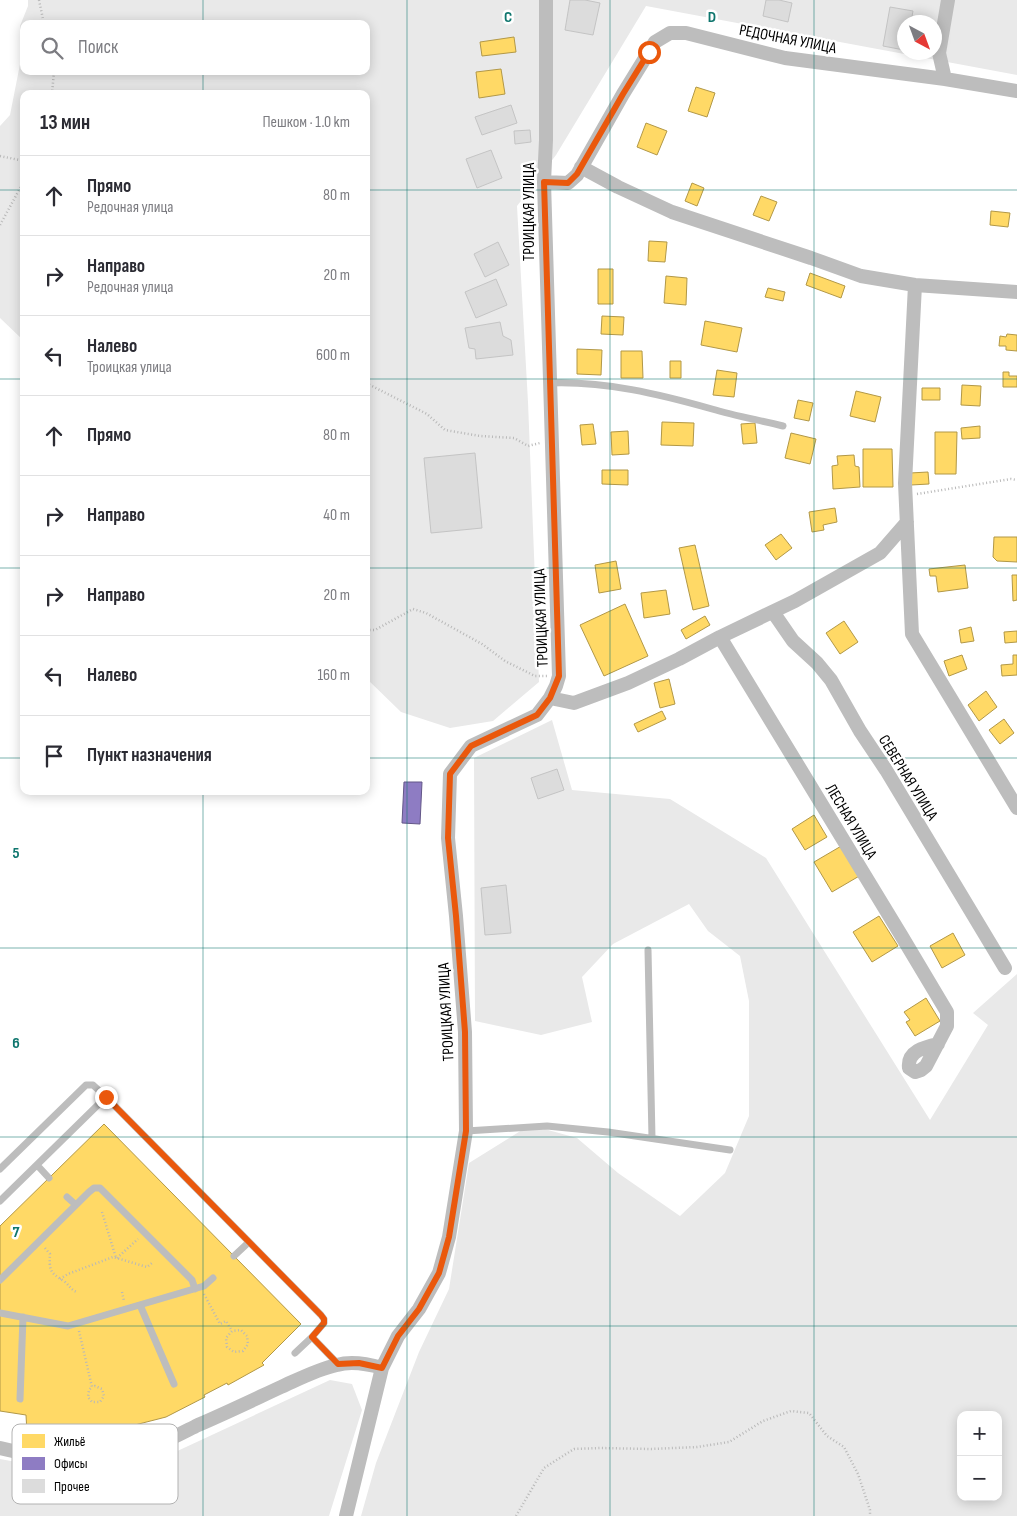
<!DOCTYPE html>
<html lang="ru">
<head>
<meta charset="utf-8">
<style>
  body { margin:0; font-family:"Sofia Sans Condensed",sans-serif; background:#f7f7f7; color:#2b2b33 }
  .controls { position:absolute; right:15px; bottom:15px; display:grid; overflow:hidden; border-radius:10px; box-shadow:0 2px 12px #0003 }
  .controls button { width:45px; height:45px; display:grid; place-items:center; padding:0; border:0; border-bottom:1px solid #e1e1e2; background:#fff; color:#2b2b33; font:25px sans-serif }
  .compass { position:absolute; left:897px; top:15px; width:45px; height:45px; border-radius:50%; background:#fff; box-shadow:0 2px 12px #0003; rotate:139deg }
  .stop { position:absolute; width:15px; height:15px; margin:-11px; border:4px solid #ea580c; border-radius:50%; background:#fff }
  .stop.end { background:#ea580c; border-color:#fff; box-shadow:0 1px 5px #0008 }
  .list { margin:0; padding:0; list-style:none }
  h2 { display:flex; justify-content:space-between; align-items:center; height:65px; margin:0; padding:0 20px; font-size:21px }
  h2 small { font-size:16px; font-weight:400; color:#7c7c81 }
  .list li { display:grid; grid-template-columns:32px 1fr auto; gap:15px; align-items:center; box-sizing:border-box; height:80px; padding:0 20px; border-top:1px solid #e1e1e2 }
  .list b { display:block; font-size:19px; white-space:nowrap }
  .list p { margin:0; font-size:16px; white-space:nowrap; color:#7c7c81 }
  .list em { font-size:16px; font-style:normal; color:#7c7c81 }
  .icon { flex:none; width:28px; height:28px; fill:none; stroke:currentColor; stroke-width:2; stroke-linecap:round; stroke-linejoin:round }
  .map { position:relative; flex:none; width:1017px; height:1516px; overflow:hidden }
  .search { position:absolute; background:#fff; box-shadow:0 2px 12px #0003; left:20px; top:20px; width:350px; height:55px; display:flex; align-items:center; gap:12px; box-sizing:border-box; padding:0 18px; border-radius:10px; color:#7c7c81; font-size:19px }
  .panel { position:absolute; background:#fff; box-shadow:0 2px 12px #0003; left:20px; top:90px; width:350px; height:705px; border-radius:10px }
  .map>svg:first-child { display:block }
  .green { fill:#e9e9e9; fill-rule:evenodd }
  .homes { fill:#ffd966; stroke:#b29847 }
  .offices { fill:#8e7cc3; stroke:#635788 }
  .building { fill:#dcdcdc; stroke:#c4c4c4 }
  .lines { fill:none; stroke-linecap:round; stroke-linejoin:round }
  .path { stroke:#b8b8b8; stroke-width:2.5; stroke-dasharray:1 2.5; stroke-linecap:butt }
  .service { stroke:#bdbdbd; stroke-width:7 }
  .minor { stroke:#bdbdbd; stroke-width:14 }
  .route { stroke:#ea580c; stroke-width:6 }
  .grid { fill:none; stroke:#0f766e; stroke-width:1; stroke-opacity:0.55 }
  .labels { text-anchor:middle; stroke-width:5; stroke-linejoin:round; paint-order:stroke }
  .street-label { font-size:16px; fill:#000; stroke:#fff }
  .key { fill:#fff; stroke:#b2b2b2; stroke-width:1 }
  .key-label { font-size:14px; fill:#000 }
  .grid-label { font-size:16px; text-anchor:middle; font-weight:bold; fill:#0f766e; stroke:#fff; stroke-width:5; stroke-linejoin:round; paint-order:stroke }
</style>
</head>
<body>
<div class="map">
<svg width="1017" height="1516" viewBox="0 0 1017 1516">
  <rect width="100%" height="100%" fill="#fff"/>
  <path class="green" d="M28 0H1017V75L646 6 556 155 517 206 528 402 539 682 493 721 450 728 401 712 366 678V94H24V341L0 318V126L10 115 22 54 20 26 28 6ZM904 22H934V52H904ZM24 24H366V71H24Z
    M552 720 572 790 670 799 766 858 930 1120 988 1025 973 1013 1017 974V1516H361L376 1463 419 1352 449 1289 469 1163 530 1125 577 1138 618 1173 680 1216 725 1173 749 1116V1001L740 956 708 931 689 904 613 944 582 977 592 1022 541 1035 475 1021 474 758ZM961 1415H998V1497H961Z
    M330 1380 352 1384 362 1410 329 1516H0V1459L65 1471 158 1460Z"/>
  <path class="homes" d="M514 37 516 52 482 56 480 42Z
    M501 69 505 94 479 98 476 72Z
    M696 87 715 93 707 117 688 111Z
    M646 123 667 131 657 155 637 147Z
    M692 183 704 188 697 206 685 201Z
    M761 196 777 202 769 221 753 215Z
    M991 211 1010 213 1008 227 990 225Z
    M649 241 667 242 665 262 648 261Z
    M598 269H613V304H598Z
    M810 273 845 286 841 298 806 285Z
    M666 276 687 278 686 305 664 303Z
    M768 288 785 292 783 301 765 297Z
    M602 316 624 317 623 335 601 334Z
    M705 321 742 328 737 352 701 345Z
    M1007 334 1017 335V351L1006 350V346H999L1000 336 1006 337Z
    M577 349 602 350 601 375 577 374Z
    M621 351H642L643 378H621Z
    M670 361H681V378H670Z
    M717 370 737 373 734 397 713 395Z
    M1003 372H1009V376H1017V387H1003Z
    M962 385 981 386 980 406 961 405Z
    M922 388H940V400H922Z
    M856 391 881 397 875 422 850 416Z
    M798 400 813 403 809 421 794 418Z
    M662 422 694 423 693 446 661 445Z
    M755 423 757 443 743 444 741 424Z
    M593 424 596 444 582 445 580 425Z
    M980 426V438L962 439 961 428Z
    M628 431 629 454 612 455 611 432Z
    M935 432H957L956 474H935Z
    M791 433 816 439 810 464 785 458Z
    M863 449H892L893 487H863Z
    M854 455 855 466 859 467 860 487 833 489 832 466 838 465 837 456Z
    M602 470H628V485L602 484Z
    M928 472 929 484 911 485 910 473Z
    M835 508 837 522 823 525 824 530 812 532 809 512Z
    M781 534 792 548 776 560 765 545Z
    M994 537H1017V562L997 561 993 557Z
    M695 545 709 606 693 610 679 548Z
    M616 561 621 589 599 593 595 565Z
    M965 565 968 588 938 592 936 576H930L929 569Z
    M1012 575H1017V600L1013 601Z
    M666 590 670 614 644 618 641 593Z
    M625 604 648 656 604 676 580 625Z
    M705 616 710 625 686 639 681 630Z
    M844 621 858 642 840 654 826 633Z
    M971 627 974 641 961 643 959 630Z
    M1017 631V642L1005 643 1004 632Z
    M962 655 967 669 949 676 944 661Z
    M1013 655H1017V675L1002 676 1001 665 1013 664Z
    M669 679 675 704 660 708 654 683Z
    M986 691 997 707 979 721 968 705Z
    M662 711 666 719 638 732 634 724Z
    M1004 719 1014 733 1000 744 989 730Z
    M814 815 827 837 805 850 792 829Z
    M843 845 861 875 832 892 814 862Z
    M879 916 898 946 872 962 853 932Z
    M953 933 965 955 942 968 930 946Z
    M926 998 940 1021 915 1036 906 1022 910 1020 904 1012Z
    M104 1124 301 1324 262 1363 264 1365 228 1385 227 1383 204 1395 205 1397 166 1417 92 1436V1429L45 1431V1433H27L26 1415 0 1411V1226Z"/>
  <path class="offices" d="M404 782H422L420 824 402 823Z"/>
  <path class="building" d="M570 0H585L600 3 593 35 565 30Z
    M766 0H779L792 3 788 22 763 16Z
    M890 7 913 11 911 22H904V50L883 46Z
    M511 105 517 123 482 135 475 117Z
    M530 130 531 142 515 144 514 131Z
    M491 150 502 178 477 188 466 159Z
    M498 242 509 265 485 277 474 254Z
    M496 279 507 305 476 318 465 292Z
    M500 322 503 336 511 340 513 355 476 359 475 349 469 348 465 328Z
    M475 453 482 528 431 533 424 458Z
    M557 769 564 790 538 799 531 778Z
    M506 885 511 933 485 935 481 888Z"/>
  <g class="lines">
    <path class="path" d="M39 0 44 24
      M52 94 54 71
      M0 156 24 161
      M0 225 24 181
      M366 383 427 414 445 430 480 436 514 438 528 446 540 443
      M917 494 1011 479 1017 480
      M366 630H375L413 609 426 613 482 644 505 661 535 676H547
      M102 1212 116 1258
      M45 1248 50 1254C49 1270 50 1273 64 1281 69 1285 71 1290 77 1292
      M117 1258 138 1239
      M60 1279 68 1274 113 1257 147 1267 152 1263
      M122 1292 124 1301
      M204 1294 220 1324 226 1321 232 1331 226 1338 227 1347 234 1352 243 1351 248 1344 247 1336 241 1330 232 1331
      M79 1331 92 1387 89 1390 88 1397 92 1402H100L104 1396 102 1389 95 1386 92 1387
      M516 1516 544 1468 574 1449 600 1448 651 1449 697 1447 729 1442 763 1421 791 1411 809 1413 827 1436 844 1447 858 1474 870 1510V1516"/>
    <path class="service" d="M550 383C605 381 659 394 712 409 735 416 759 420 783 426
      M648 950 652 1138
      M466 1131 547 1126 608 1132 730 1150
      M37 1165 49 1178
      M0 1169 86 1085H93L106 1097
      M67 1197 76 1205
      M0 1201 106 1097 321 1315 324 1319V1323L312 1337 338 1364
      M234 1256 249 1242
      M0 1280 89 1192 94 1188H100L192 1280 195 1289
      M140 1305 174 1384
      M0 1313 68 1326 204 1286 213 1278
      M295 1353 312 1337
      M20 1399 23 1317"/>
    <path class="minor" d="M945 79 939 53 948 0
      M581 167 618 187 672 212 811 258 861 276 915 285 1017 292
      M544 182 568 183 577 175 623 94 655 42 670 33H686L785 58 945 79 1017 91
      M915 285 905 483 912 634 1017 808
      M773 612 793 641 817 663 831 680 860 731 886 770 1005 968
      M720 637 901 935 947 1012V1026L926 1066 921 1070 915 1072 909 1068C907 1051 925 1047 938 1044
      M550 698 574 703 628 683 679 659 720 637 795 601 880 553 907 522
      M0 1448C48 1461 113 1461 161 1443 173 1438 186 1431 198 1425 226 1413 253 1400 281 1387 299 1379 318 1369 337 1365 351 1361 368 1364 382 1368
      M346 1516 382 1368 398 1336 419 1309 439 1273 449 1237 466 1131 465 1032 456 916 448 838 450 774 471 746 537 715 550 698 556 686 559 676 544 182 546 140V0"/>
  </g>
  <g class="lines">
    <path class="route" d="M106 1097 321 1315 324 1319V1323L312 1337 338 1364 359 1363 382 1368 398 1336 419 1309 439 1273 449 1237 466 1131 465 1032 456 916 448 838 450 774 471 746 537 715 550 698 559 676 544 182 568 183 577 174 623 94 649 52"/>
  </g>
  <path class="grid" d="M203 0V24M407 0V1516M610 0V1516M814 0V1516M203 71V94M0 190H24M366 190H1017M0 379H24M366 379H1017M0 568H24M366 568H1017M0 758H24M366 758H1017M203 791V1516M0 948H1017M0 1137H1017M0 1326H1017"/>
  <g class="labels">
    <g class="street-label">
      <text transform="translate(788 38) rotate(11)" y="6">РЕДОЧНАЯ УЛИЦА</text>
      <text transform="translate(528 212) rotate(-90)" y="6">ТРОИЦКАЯ УЛИЦА</text>
      <text transform="translate(540 618) rotate(-92)" y="6">ТРОИЦКАЯ УЛИЦА</text>
      <text transform="translate(909 777) rotate(58)" y="6">СЕВЕРНАЯ УЛИЦА</text>
      <text transform="translate(852 821) rotate(59)" y="6">ЛЕСНАЯ УЛИЦА</text>
      <text transform="translate(445 1012) rotate(-93)" y="6">ТРОИЦКАЯ УЛИЦА</text>
    </g>
  </g>
  <rect x="12" y="1424" width="166" height="80" rx="8" class="key"/>
  <rect x="22" y="1434" width="23" height="14" fill="#ffd966"/>
  <rect x="22" y="1457" width="23" height="13" fill="#8e7cc3"/>
  <rect x="22" y="1479" width="23" height="14" fill="#dcdcdc"/>
  <g class="key-label">
    <text x="54" y="1446">Жильё</text>
    <text x="54" y="1468">Офисы</text>
    <text x="54" y="1491">Прочее</text>
  </g>
  <g class="grid-label">
    <text x="508" y="22">C</text>
    <text x="712" y="22">D</text>
    <text x="16" y="858">5</text>
    <text x="16" y="1048">6</text>
    <text x="16" y="1237">7</text>
  </g>
</svg>
<div class="controls">
<button>+</button>
<button>−</button>
</div>
<svg class="compass" viewBox="-18 -18 36 36"><path d="M0-13l5 13h-10z" fill="#e53935"/><path d="M0 13l5-13h-10z" fill="#7c7c81"/></svg>
<div class="stop" style="left:649px;top:52px"></div>
<div class="stop end" style="left:106px;top:1097px"></div>
<div class="search"><svg class="icon" aria-label="search" viewBox="0 0 24 24"><circle cx="10" cy="10" r="6"/><path d="M15 15l6 6"/></svg>Поиск</div>
<section class="panel">
<h2>13 мин<small>Пешком · 1.0 km</small></h2>
<ul class="list">
<li><svg class="icon" aria-label="ahead" viewBox="0 0 24 24"><path d="M12 20V5M6 11l6-6 6 6"/></svg><div><b>Прямо</b><p>Редочная улица</p></div><em>80 m</em></li>
<li><svg class="icon" aria-label="right" viewBox="0 0 24 24"><path d="M7 20v-9h11M14 6l5 5-5 5"/></svg><div><b>Направо</b><p>Редочная улица</p></div><em>20 m</em></li>
<li><svg class="icon" aria-label="left" viewBox="0 0 24 24"><path d="M17 20v-9H6M10 6l-5 5 5 5"/></svg><div><b>Налево</b><p>Троицкая улица</p></div><em>600 m</em></li>
<li><svg class="icon" aria-label="ahead" viewBox="0 0 24 24"><path d="M12 20V5M6 11l6-6 6 6"/></svg><div><b>Прямо</b></div><em>80 m</em></li>
<li><svg class="icon" aria-label="right" viewBox="0 0 24 24"><path d="M7 20v-9h11M14 6l5 5-5 5"/></svg><div><b>Направо</b></div><em>40 m</em></li>
<li><svg class="icon" aria-label="right" viewBox="0 0 24 24"><path d="M7 20v-9h11M14 6l5 5-5 5"/></svg><div><b>Направо</b></div><em>20 m</em></li>
<li><svg class="icon" aria-label="left" viewBox="0 0 24 24"><path d="M17 20v-9H6M10 6l-5 5 5 5"/></svg><div><b>Налево</b></div><em>160 m</em></li>
<li><svg class="icon" aria-label="arrive" viewBox="0 0 24 24"><path d="M6 21V4h12l-3 4 3 4H6"/></svg><div><b>Пункт назначения</b></div></li>
</ul>
</section>
</div>
</body>
</html>
